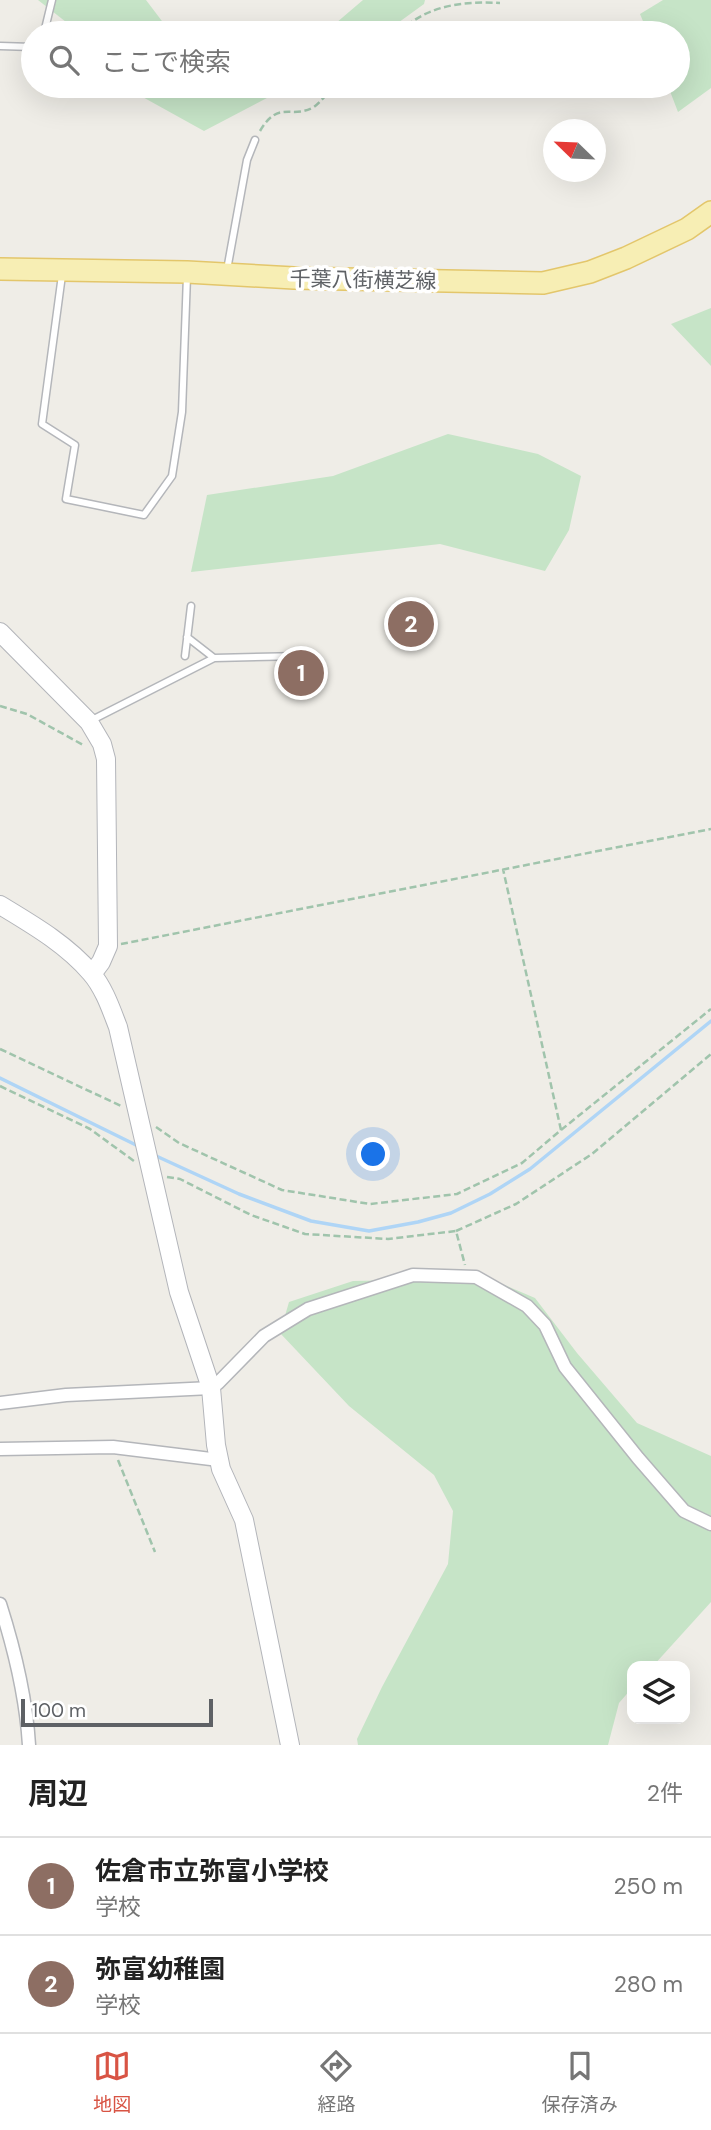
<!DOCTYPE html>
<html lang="ja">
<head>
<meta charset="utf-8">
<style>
  body { margin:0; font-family:"DM Sans","Noto Sans JP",sans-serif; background:#f6f6f6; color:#222 }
  .controls { position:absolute; right:21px; bottom:21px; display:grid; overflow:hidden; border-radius:14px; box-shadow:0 7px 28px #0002 }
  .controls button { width:63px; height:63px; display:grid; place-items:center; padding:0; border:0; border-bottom:2px solid #e0e0e0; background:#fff; color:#222; font:35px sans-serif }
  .compass { position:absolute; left:543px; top:119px; width:63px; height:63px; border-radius:50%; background:#fff; box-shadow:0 7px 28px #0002; rotate:293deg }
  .scale { position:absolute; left:21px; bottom:18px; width:192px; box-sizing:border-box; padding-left:7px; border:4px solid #5e6165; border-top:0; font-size:19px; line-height:24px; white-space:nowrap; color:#5e6165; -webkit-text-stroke:5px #fff; paint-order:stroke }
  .you { position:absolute; left:374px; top:1155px; width:24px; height:24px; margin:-18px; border:5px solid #fff; border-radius:50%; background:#1a73e8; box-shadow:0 0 0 10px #1a73e833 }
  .badge { display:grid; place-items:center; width:46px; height:46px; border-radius:50%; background:#d85444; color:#fff; font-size:23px; font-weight:700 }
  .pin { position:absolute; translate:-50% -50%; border:4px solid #fff; box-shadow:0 2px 7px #0006 }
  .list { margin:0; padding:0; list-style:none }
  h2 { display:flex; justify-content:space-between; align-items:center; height:91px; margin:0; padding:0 28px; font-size:30px }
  h2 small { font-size:23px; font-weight:400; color:#767676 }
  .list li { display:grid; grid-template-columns:46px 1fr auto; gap:21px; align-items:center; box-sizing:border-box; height:98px; padding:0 28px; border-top:2px solid #e0e0e0 }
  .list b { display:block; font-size:26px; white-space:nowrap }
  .list p { margin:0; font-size:23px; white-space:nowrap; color:#767676 }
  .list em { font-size:23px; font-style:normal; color:#767676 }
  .icon { flex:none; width:38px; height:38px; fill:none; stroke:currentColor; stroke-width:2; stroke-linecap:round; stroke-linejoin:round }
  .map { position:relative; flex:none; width:711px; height:1745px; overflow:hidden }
  .search { position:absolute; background:#fff; box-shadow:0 7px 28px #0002; left:21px; right:21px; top:21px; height:77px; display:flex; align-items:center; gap:18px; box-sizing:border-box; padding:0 24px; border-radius:38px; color:#767676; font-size:26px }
  .sheet { height:287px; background:#fff }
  nav { display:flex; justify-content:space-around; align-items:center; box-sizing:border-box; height:98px; border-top:2px solid #e0e0e0; background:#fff; font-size:19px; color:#767676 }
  nav a { display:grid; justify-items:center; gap:4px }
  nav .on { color:#d85444 }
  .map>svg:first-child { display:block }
  .green { fill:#c6e4c7 }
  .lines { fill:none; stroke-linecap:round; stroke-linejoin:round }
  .stream { stroke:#afd5f6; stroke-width:3.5 }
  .lane-casing { stroke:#b4b6ba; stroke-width:9 }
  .street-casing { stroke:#b4b6ba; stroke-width:15 }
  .secondary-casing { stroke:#b3b5ba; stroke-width:20 }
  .primary-casing { stroke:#e3c66b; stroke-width:24 }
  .path { stroke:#a0c4ac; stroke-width:2.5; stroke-dasharray:7 3.5; stroke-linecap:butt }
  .lane { stroke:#fff; stroke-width:6 }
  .street { stroke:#fff; stroke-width:12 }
  .secondary { stroke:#fff; stroke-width:18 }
  .primary { stroke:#f7eeb4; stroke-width:21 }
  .labels { text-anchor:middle; stroke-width:7; stroke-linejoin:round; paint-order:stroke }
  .street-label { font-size:21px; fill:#5e6165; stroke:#fff }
</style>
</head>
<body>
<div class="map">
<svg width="711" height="1745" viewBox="0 0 711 1745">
  <rect width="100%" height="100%" fill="#efede7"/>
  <path class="green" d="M38 0H146L171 33H80Z
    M363 0H425L424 4 384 33H317L329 29Z
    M663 0H711V88L678 112 668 86H678V33H648L640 14Z
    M130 86H290L204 131 139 95Z
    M711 308V366L671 324Z
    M448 434 538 454 581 476 569 530 545 571 440 544 191 572 207 495 333 476Z
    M450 1279 500 1283 535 1298 577 1353 637 1423 711 1456V1602L653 1666H632V1688L619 1703 608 1745H358L357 1739 382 1687 448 1564 453 1511 434 1475 349 1406 280 1333 289 1302 353 1281Z"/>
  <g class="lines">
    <path class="stream" d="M0 1078 138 1146
      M154 1155 239 1194 311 1221 369 1231 418 1222 451 1213 490 1194 530 1169 711 1021"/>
    <g class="lane-casing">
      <path id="lane" d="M44 33 52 0
        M0 46 33 47
        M227 270 247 160 255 140
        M62 275 42 424 75 445 66 499 144 515 172 476 182 412 187 276
        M187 637 214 658
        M185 656 191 606
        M90 721 214 658 303 656"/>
    </g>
    <g class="street-casing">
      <path id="street" d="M0 1403 66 1395 211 1388 218 1383 264 1336 308 1309 413 1275 476 1277 527 1306 545 1325 565 1367 638 1458 684 1511 711 1524
        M0 1449 113 1447 219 1460
        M0 1604C15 1651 26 1696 29 1745"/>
    </g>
    <g class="secondary-casing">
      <path id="secondary" d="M0 632 89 722 102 744 106 759 108 946 101 962 92 974
        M0 905C33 925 66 944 91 973 104 988 111 1009 118 1027L179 1292 211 1388 216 1445 221 1469 244 1520 290 1745"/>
    </g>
    <g class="primary-casing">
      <path id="primary" d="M0 269 187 272 294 278 543 283 590 272 626 258 687 229 711 212"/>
    </g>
    <path class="path" d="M399 33C426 5 463 1 500 3
      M260 131C279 99 291 120 314 107 321 102 328 92 334 86
      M0 706 27 714 85 746
      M121 944 711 829
      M0 1049 121 1106
      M0 1086 90 1129 134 1161
      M156 1127 179 1143 282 1190 370 1204 457 1194 522 1163 561 1130 503 869
      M561 1130 711 1009
      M167 1177 180 1179 251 1215 305 1234 388 1239 456 1231 465 1265
      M456 1231 516 1204 592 1154 711 1054
      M118 1460 155 1552"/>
    <use href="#lane" class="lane"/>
    <use href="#street" class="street"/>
    <use href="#secondary" class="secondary"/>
    <use href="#primary" class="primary"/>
  </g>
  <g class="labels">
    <g class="street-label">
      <text transform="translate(363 280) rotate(1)" y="7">千葉八街横芝線</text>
    </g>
  </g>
</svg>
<div class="controls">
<button><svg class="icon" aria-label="layers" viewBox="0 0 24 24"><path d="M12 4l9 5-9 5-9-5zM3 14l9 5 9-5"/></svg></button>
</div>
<svg class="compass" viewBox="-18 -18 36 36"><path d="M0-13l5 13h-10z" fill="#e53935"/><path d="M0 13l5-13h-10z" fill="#767676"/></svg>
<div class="scale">100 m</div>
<div class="you"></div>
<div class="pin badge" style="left:301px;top:673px;background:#8d6e63">1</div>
<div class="pin badge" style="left:411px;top:624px;background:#8d6e63">2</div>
<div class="search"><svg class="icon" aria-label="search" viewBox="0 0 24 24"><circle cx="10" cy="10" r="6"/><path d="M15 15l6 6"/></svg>ここで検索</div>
</div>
<section class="sheet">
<h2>周辺<small>2件</small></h2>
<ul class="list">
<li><span class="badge" style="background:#8d6e63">1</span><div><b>佐倉市立弥富小学校</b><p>学校</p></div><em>250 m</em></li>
<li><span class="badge" style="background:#8d6e63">2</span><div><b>弥富幼稚園</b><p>学校</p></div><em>280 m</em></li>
</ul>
</section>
<nav>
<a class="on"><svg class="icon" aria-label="map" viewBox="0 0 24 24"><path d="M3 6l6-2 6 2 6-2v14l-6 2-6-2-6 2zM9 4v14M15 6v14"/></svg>地図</a>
<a><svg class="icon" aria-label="directions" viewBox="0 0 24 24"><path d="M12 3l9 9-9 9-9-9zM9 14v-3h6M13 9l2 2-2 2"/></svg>経路</a>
<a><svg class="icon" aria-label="saved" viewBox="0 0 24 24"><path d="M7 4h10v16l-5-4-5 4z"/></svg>保存済み</a>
</nav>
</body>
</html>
